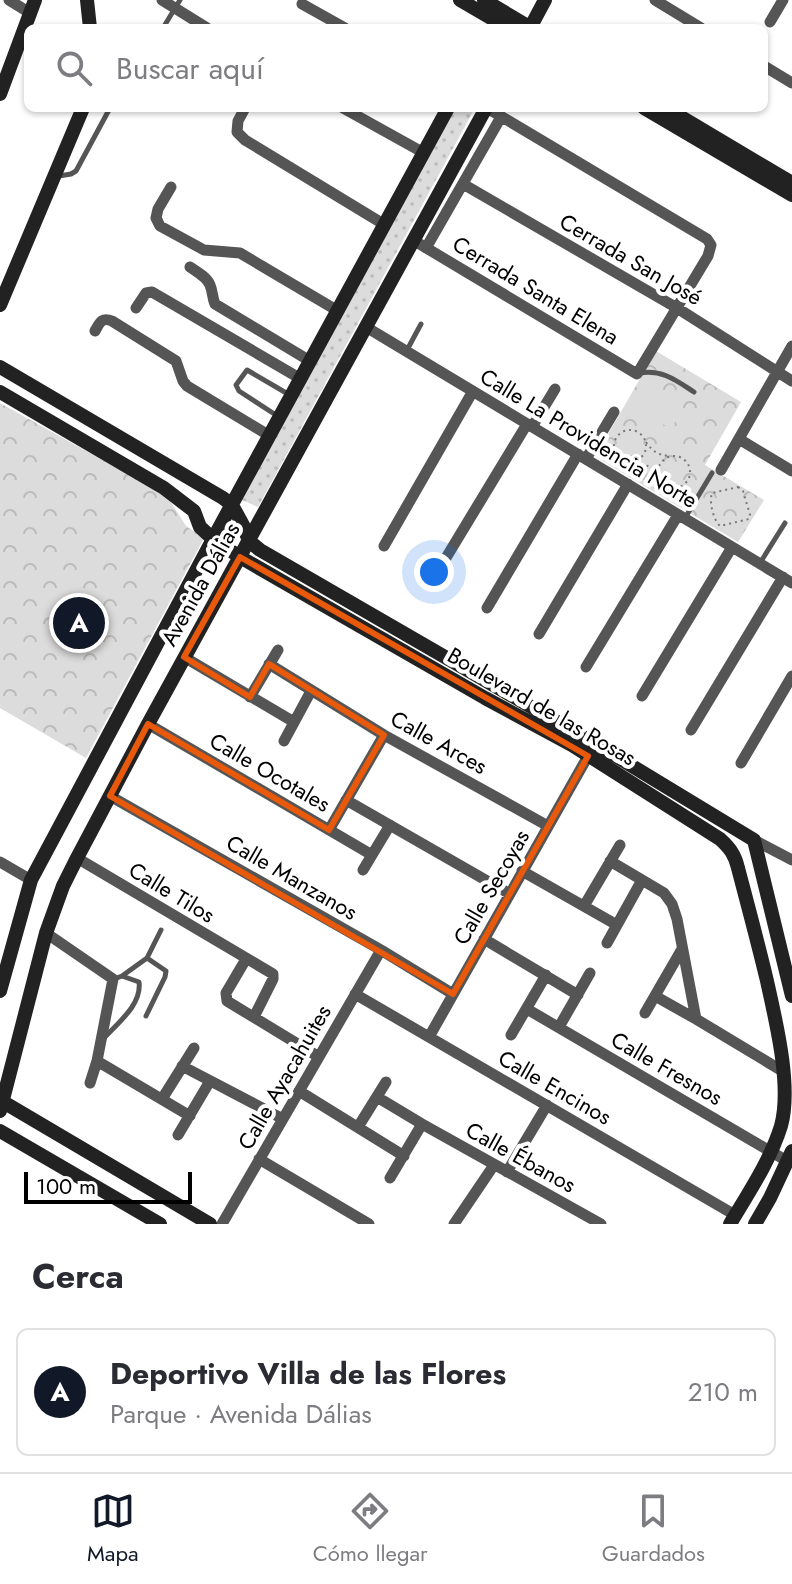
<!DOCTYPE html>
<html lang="es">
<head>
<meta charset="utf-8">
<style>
  body { margin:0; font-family:Jost,sans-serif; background:#f7f7f7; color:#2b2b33 }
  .scale { position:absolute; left:24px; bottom:20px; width:168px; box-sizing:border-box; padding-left:8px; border:4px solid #000; border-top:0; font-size:22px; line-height:28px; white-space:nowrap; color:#000; -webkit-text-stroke:6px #fff; paint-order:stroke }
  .you { position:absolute; left:434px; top:572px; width:28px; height:28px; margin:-20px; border:6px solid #fff; border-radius:50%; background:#1a73e8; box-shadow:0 0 0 12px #1a73e833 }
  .badge { display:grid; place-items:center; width:52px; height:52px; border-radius:50%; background:#111827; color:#fff; font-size:26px; font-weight:700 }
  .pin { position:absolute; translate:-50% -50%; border:4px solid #fff; box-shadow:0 2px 8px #0006 }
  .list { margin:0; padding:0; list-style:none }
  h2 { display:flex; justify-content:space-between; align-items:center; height:104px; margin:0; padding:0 32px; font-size:34px }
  h2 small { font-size:26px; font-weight:400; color:#7c7c81 }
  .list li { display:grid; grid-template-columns:52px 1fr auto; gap:24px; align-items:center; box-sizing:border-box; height:128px; margin:0 16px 16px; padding:0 16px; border:2px solid #e1e1e2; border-radius:12px }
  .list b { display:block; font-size:30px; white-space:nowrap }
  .list p { margin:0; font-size:26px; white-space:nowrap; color:#7c7c81 }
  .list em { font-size:26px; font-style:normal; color:#7c7c81 }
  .icon { flex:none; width:44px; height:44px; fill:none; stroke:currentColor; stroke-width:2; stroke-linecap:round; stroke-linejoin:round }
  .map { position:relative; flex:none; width:792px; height:1224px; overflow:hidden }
  .search { position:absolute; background:#fff; box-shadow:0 2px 6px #0004; left:24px; right:24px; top:24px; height:88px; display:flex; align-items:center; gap:20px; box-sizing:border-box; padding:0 28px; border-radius:12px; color:#7c7c81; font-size:30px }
  .sheet { height:248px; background:#fff }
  nav { display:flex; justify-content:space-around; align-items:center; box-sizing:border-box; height:112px; border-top:2px solid #e1e1e2; background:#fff; font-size:22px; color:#7c7c81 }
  nav a { display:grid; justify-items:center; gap:4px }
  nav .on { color:#111827 }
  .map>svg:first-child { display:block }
  .grass { fill:url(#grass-dots) }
  .park { fill:url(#park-crowns) }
  .pitch { fill:#dcdcdc }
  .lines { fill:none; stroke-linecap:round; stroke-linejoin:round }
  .path { stroke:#777; stroke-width:2; stroke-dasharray:2 4; stroke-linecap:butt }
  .lane { stroke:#555; stroke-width:5 }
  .street { stroke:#555; stroke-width:11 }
  .secondary { stroke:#222; stroke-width:14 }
  .marked { fill:none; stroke:#e8590c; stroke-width:6; stroke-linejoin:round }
  .labels { text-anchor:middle; stroke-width:8; stroke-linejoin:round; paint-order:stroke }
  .street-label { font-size:22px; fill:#000; stroke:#fff }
</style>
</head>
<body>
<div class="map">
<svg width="792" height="1224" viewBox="0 0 792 1224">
  <defs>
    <pattern id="grass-dots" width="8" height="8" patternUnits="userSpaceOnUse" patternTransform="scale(2)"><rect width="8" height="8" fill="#dcdcdc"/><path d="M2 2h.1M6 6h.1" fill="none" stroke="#bbb" stroke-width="1.8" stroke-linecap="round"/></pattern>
    <pattern id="park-crowns" width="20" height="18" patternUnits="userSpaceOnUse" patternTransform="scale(2)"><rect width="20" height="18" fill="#dcdcdc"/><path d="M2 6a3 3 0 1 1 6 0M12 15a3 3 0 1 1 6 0" fill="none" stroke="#bbb"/></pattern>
  </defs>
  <rect width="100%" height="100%" fill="#fff"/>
  <path class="grass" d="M455 108H475L258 507 242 500V496Z"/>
  <path class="park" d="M656 351 741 402 705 465 764 500 738 542 598 458 596 455Z
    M0 403 167 496 186 526 204 538 86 758 0 708Z"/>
  <path class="pitch" d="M646 386 683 409 671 429 634 407Z"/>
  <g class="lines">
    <path class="path" d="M614 446a16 16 0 1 1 32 0a16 16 0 1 1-32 0Z
      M646 442C653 452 658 455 670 456
      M658 472a16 16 0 1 1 32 0a16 16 0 1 1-32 0Z
      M635 462 654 468 657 473
      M738 487 743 491 750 515 749 519 720 526C713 519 709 502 712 493Z"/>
    <path class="lane" d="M163 28 180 0
      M59 176 71 174 76 171 110 108
      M407 350 421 324
      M640 373C662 369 677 381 694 392
      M279 417 239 391 236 385 247 370 288 394
      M685 518 712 473
      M760 563 785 523
      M147 958 161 930
      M114 979 122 976 147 958 166 971 165 977 146 1016
      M105 1037C119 1022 142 1004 139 982L122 976"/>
    <path class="street" d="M9 0 30 13
      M162 0 207 28
      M655 0 701 28
      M302 4 345 28
      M770 22 783 0
      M764 66 792 83
      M245 108 238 121 237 132 245 140 385 225
      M343 108 424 153
      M463 184 677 308 792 381
      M171 187 158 209 156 218 160 226 204 250 240 253 338 311
      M413 240 637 374 708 256 711 245 707 239 487 108
      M426 248 501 117
      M190 267C197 272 207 277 210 285 213 292 212 297 215 304L310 361
      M136 308 146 293 152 292 301 379
      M366 327 792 583
      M95 331C100 322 102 317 112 321L176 361 183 381 187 386 270 436
      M532 427 555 389
      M739 439 792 471
      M586 459 614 412
      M721 470 792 346
      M384 546 473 391
      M435 576 527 424
      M487 608 578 454
      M539 634 628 484
      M184 657 294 722
      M269 664 384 735 548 826
      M586 667 678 515
      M642 696 732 547
      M250 697 278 650
      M148 724 372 855
      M691 730 783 577
      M284 741 311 691
      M741 763 792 676
      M110 796 381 950 453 994
      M346 800 510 894
      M329 830 384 735
      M754 840 792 860
      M77 858 273 974V979L254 1017
      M610 861 664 893 672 904 677 919 696 1019
      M0 862 31 880
      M363 870 390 825
      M522 871 617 925
      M584 906 620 845
      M46 933 113 979 97 1061 90 1083
      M484 939 578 995
      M607 943 642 880
      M246 959 226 993 227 1001 319 1057
      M355 994 735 1215
      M655 996 696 1019 784 1072
      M527 1009 787 1161
      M645 1013 682 949
      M559 1027 590 973
      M511 1035 546 975
      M429 1037 592 749
      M97 1061 190 1116
      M182 1066 283 1119
      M299 1091 404 1156
      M377 1097 422 1124 601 1224
      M162 1099 194 1048
      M358 1127 386 1082
      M178 1135 210 1081
      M259 1159 369 1224
      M507 1172 547 1105
      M390 1178 422 1124
      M222 1224 381 950
      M454 1224 494 1165"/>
    <path class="secondary" d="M87 0 90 28
      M460 0 508 28
      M484 0 531 28
      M530 28 545 0
      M0 94 35 0
      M644 108 792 195
      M666 108 792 183
      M0 305 83 108
      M0 367 223 498 232 505 243 525 249 541 260 550 604 749 754 840 792 996
      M0 392 164 488 194 511 200 527 213 539 240 557 485 698 572 745 720 839C730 848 735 855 738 868 748 906 758 943 767 981 776 1022 792 1086 781 1126 770 1161 749 1192 730 1224
      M0 991 31 880 213 539 448 108
      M0 1100 210 1224
      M0 1111 46 933 63 886 77 858 148 724 486 108
      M0 1131 160 1224
      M755 1224 770 1198 792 1151"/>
  </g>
  <path class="marked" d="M240 557 588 756 453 994 110 796 148 724 329 830 384 735 269 664 250 697 184 657Z"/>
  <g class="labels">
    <g class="street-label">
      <text transform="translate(631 259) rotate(30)" y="8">Cerrada San José</text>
      <text transform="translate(536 290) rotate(31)" y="8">Cerrada Santa Elena</text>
      <text transform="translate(589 438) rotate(31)" y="8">Calle La Providencia Norte</text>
      <text transform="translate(200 584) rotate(-61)" y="8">Avenida Dálias</text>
      <text transform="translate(542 706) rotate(30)" y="8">Boulevard de las Rosas</text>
      <text transform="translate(439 742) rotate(29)" y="8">Calle Arces</text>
      <text transform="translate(270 772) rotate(30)" y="8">Calle Ocotales</text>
      <text transform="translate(292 877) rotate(30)" y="8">Calle Manzanos</text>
      <text transform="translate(491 887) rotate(-60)" y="8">Calle Secoyas</text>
      <text transform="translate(172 892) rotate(31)" y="8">Calle Tilos</text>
      <text transform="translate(667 1068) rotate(30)" y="8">Calle Fresnos</text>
      <text transform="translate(284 1077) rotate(-60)" y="8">Calle Ayacahuites</text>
      <text transform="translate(555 1087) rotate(30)" y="8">Calle Encinos</text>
      <text transform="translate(521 1157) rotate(29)" y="8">Calle Ébanos</text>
    </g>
  </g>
</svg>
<div class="scale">100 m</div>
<div class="you"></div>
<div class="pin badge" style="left:79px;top:623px">A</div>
<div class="search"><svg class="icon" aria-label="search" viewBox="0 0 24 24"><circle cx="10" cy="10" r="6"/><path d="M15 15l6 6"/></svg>Buscar aquí</div>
</div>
<section class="sheet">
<h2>Cerca<small></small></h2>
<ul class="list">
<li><span class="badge">A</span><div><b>Deportivo Villa de las Flores</b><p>Parque · Avenida Dálias</p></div><em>210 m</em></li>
</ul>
</section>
<nav>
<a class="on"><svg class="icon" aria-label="map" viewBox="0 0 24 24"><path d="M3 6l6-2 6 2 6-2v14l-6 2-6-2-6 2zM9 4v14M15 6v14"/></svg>Mapa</a>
<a><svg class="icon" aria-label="directions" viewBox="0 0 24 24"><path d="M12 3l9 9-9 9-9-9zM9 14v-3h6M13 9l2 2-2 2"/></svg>Cómo llegar</a>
<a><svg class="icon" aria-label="saved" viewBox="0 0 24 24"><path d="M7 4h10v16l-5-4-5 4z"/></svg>Guardados</a>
</nav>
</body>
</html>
